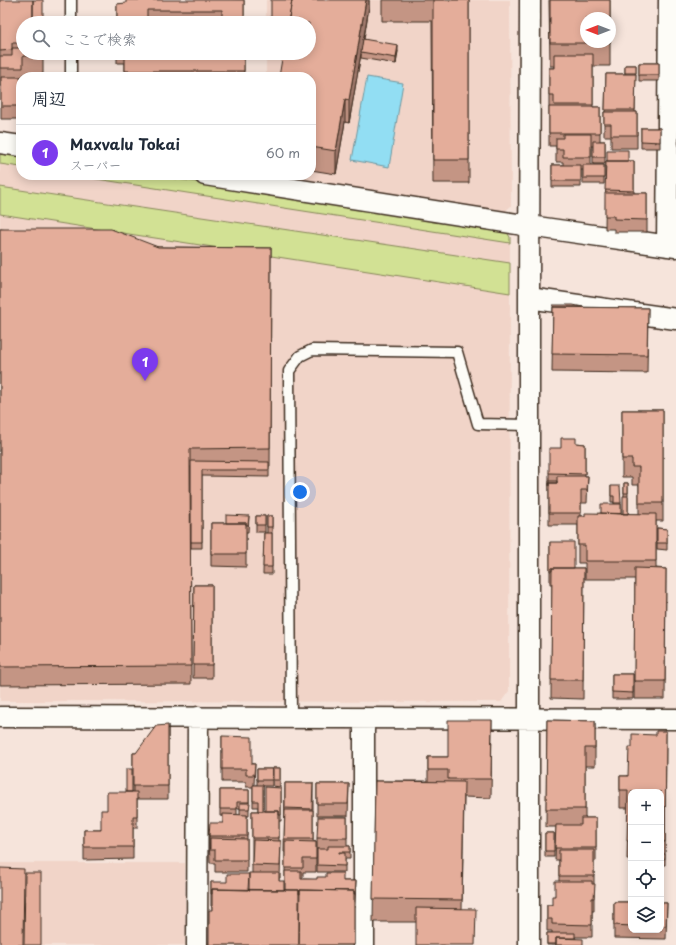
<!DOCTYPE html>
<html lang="ja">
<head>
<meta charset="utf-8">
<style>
  body { margin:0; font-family:"Playpen Sans","Klee One",sans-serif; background:#f6f6f7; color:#1f2937 }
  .controls { position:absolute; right:12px; bottom:12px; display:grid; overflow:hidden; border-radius:8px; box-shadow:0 2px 10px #0003 }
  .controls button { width:36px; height:36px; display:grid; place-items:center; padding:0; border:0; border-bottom:1px solid #e0e1e3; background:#fff; color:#1f2937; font:20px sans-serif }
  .compass { position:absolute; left:580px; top:12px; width:36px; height:36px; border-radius:50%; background:#fff; box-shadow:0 2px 10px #0003; rotate:270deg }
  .you { position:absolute; left:300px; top:492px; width:14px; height:14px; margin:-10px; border:3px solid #fff; border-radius:50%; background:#1a73e8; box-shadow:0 0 0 6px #1a73e833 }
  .badge { display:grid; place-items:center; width:26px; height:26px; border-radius:50%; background:#7c3aed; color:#fff; font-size:13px; font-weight:700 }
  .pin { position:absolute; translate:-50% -33px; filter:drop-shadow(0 1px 2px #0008) }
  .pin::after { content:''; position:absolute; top:21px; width:14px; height:12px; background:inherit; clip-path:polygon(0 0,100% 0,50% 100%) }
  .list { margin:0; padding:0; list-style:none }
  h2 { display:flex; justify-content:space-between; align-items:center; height:52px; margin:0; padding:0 16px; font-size:17px }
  h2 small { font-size:13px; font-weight:400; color:#747a83 }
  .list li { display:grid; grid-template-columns:26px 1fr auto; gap:12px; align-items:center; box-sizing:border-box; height:56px; padding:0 16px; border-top:1px solid #e0e1e3 }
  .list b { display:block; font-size:15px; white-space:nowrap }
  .list p { margin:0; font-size:13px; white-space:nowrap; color:#747a83 }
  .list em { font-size:13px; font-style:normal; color:#747a83 }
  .icon { flex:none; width:22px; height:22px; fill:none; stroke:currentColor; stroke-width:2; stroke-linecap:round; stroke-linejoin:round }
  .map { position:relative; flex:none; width:676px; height:945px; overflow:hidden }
  .search { position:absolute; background:#fff; box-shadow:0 2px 10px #0003; left:16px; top:16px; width:300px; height:44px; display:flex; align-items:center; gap:10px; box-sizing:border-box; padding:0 14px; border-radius:22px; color:#747a83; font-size:15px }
  .panel { position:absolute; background:#fff; box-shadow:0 2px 10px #0003; left:16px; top:72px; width:300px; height:108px; border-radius:16px }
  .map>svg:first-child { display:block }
  .built { fill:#f1d4c8 }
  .green { fill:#d2e194; stroke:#868659 }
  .water { fill:#92def3; stroke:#6f969e }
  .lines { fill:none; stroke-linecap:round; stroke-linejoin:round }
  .service-casing { stroke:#3b2a1e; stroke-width:13 }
  .minor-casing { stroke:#3b2a1e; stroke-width:23 }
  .service { stroke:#fdfcf7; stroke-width:10 }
  .minor { stroke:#fdfcf7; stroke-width:20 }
  .wall { fill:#c49584; stroke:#3b2a1e; fill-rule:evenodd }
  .shaded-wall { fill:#a0796c; stroke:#3b2a1e }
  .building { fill:#e4ad9a; stroke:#3b2a1e; fill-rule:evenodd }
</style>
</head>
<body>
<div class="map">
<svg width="676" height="945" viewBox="0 0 676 945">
  <rect width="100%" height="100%" fill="#f6e4db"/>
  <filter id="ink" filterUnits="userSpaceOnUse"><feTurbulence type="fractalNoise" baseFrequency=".025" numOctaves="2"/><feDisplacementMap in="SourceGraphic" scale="8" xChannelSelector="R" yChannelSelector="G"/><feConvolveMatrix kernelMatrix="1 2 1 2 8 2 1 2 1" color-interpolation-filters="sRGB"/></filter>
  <g filter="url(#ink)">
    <path class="built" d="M266 0H510L511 206 501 215 266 175H311V77H266V53H309V23H266Z
      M0 152 21 156V175H150L510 237V293L509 691 501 702 0 701Z
      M0 863H185V945H0Z"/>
    <path class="green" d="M0 152 21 156V167L0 164Z
      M71 175H150L504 228 510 237V243Z
      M0 187 510 263V293L0 214Z"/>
    <path class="water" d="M367 77 403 83 389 167 352 160Z"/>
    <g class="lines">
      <g class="service-casing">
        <path id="service" d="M71 0V23
          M71 53V77
          M291 717 289 371 300 356 312 350 457 352 478 424 529 425"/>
      </g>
      <g class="minor-casing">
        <path id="minor" d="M0 143 21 146
          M205 175 530 226 676 247
          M667 246 669 0
          M529 298 676 319
          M0 717 676 719
          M364 718V945
          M197 945 198 717
          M529 945V298L530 0"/>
      </g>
      <use href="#service" class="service"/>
      <use href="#minor" class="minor"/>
    </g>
    <path class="wall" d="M0 0 23 23V53H43V74L23 75V77H21V119H1V86H0Z
      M244 0V23H117V4Z
      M369 0V7L364 39 398 51 396 64 361 58V54L349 123 345 122 336 174 311 170V77Z
      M382 0H469V183H433L432 21H382Z
      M549 0H610V66H593V107H600V141H605V164H593V146H591V165H604V184H583V170H581V187H552V165H563V162H556V146H549V68H554V66H550Z
      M117 53H244V77H125V63H117Z
      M639 63H659V81H639Z
      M625 65H636L635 112H637V148H611V136H604V112H605L606 74H625Z
      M641 128H660V148H641Z
      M606 161H634V193H647V232H614V229H605Z
      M0 229 158 247 271 248 270 466H269V477L202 476V548H191V467H190L191 684 0 685Z
      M553 307 648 308 647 373 552 372Z
      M622 410H663V521H656V568L666 569 665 699H634L635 579H585V563H578V525H549V473L561 448 576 443 585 444V476H588L587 503H581V516H585L601 513 614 504V502H611V486L621 503V514H623L624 496V483H628V514H639V485H632V477H622Z
      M249 516 248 532H246V567L211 566V523H226Z
      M256 516H265V532H256Z
      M267 516H272V574H263L264 533H267Z
      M657 528 667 529V550L657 549Z
      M550 542 574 568H584L583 699 551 698 552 584H550Z
      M194 585H212V678H193Z
      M612 674H633V699H612Z
      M492 720 491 798 464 797 462 909 416 922H373L375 781H428V757H448Z
      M547 720 595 721V766H585V818H596V861H594V911H592V937H575V938L583 945H547V933H552V931H547V905H552L555 896 559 881V860H555L556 827H546Z
      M168 725V799H137V828H133V859L84 860V830H101L107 810 132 792H133V753H136Z
      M666 731 665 865H661V792H631V859H627L628 808H620V776H628L656 735Z
      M222 736 252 764H255L254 785H257V769H272V786H263V811H265L281 788V821H279V841H281L280 878H279V881L284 890H285V852H284L285 783H313V841L316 842V872H303V879L343 881H356L355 907H354V945H209L212 910V906H211V882L249 890 252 873V811H258V807H253V787H246V782H222ZM299 907H300L299 944Z
      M273 768H280V787L273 786Z
      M317 784H349L348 816H317Z
      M220 790H249V816H247V872H215V863H210L209 836 223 823V816H220ZM237 808H240V815H237Z
      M347 817V846H350V859H345V872H317V838Z
      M545 833H554V857H545Z
      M614 902H631V930H661V903H667L666 939 614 938Z"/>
    <path class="shaded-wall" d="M366 0H369V7L349 123V100Z
      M398 45V51L396 64V58Z
      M345 99V122L336 174V151Z"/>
    <path class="building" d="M0 0H33V23H23V43H12V50L0 51Z
      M33 0H43V23H33Z
      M126 0H244V23H222V10H147V23H117V4L126 3Z
      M271 0H292L288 23H271Z
      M292 0H366L349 100 345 99 336 151 311 147V77H279L283 53H309V23H288Z
      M433 0H469V160H433Z
      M550 0H610V43H550ZM586 18H610V42H586Z
      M363 39 398 45 396 58 361 52Z
      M12 48H23V53H43V56H23V68H0V56H12Z
      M125 53H244V71H125Z
      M554 54H593V105H554V95H549V68H554Z
      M639 63H659V75H639Z
      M625 65H636V73H625Z
      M606 74H636L635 110H605Z
      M1 77H45H21V106H1Z
      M549 107H600V133H549Z
      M604 112H637V135H611V124H604Z
      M641 128H660V142L641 141Z
      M563 134H591V157H563V149H556V138H563Z
      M593 141H605V157H593Z
      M607 150H628V161H607Z
      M606 161H634V191L605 190Z
      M552 165H581V181H552Z
      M583 165H604V178H583Z
      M605 193H647V220L614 219V216H605Z
      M0 229H111L158 247 271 248 270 448 190 449 191 666 0 667Z
      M553 305H573L583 307H553Z
      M553 307 648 308 647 355 552 354Z
      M622 410H663V503H639V467H632V459H622Z
      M561 438H576V443L585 444V474L549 473V448H561Z
      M191 461 269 462V470H202V542H191Z
      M557 476H588L587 490H581V513H549V483H557Z
      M549 481H557V483H549V486Z
      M624 483H628V493H624Z
      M611 486H620L621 503H614V496H611Z
      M623 496H628V514H623Z
      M601 504H621V514L601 513Z
      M585 513 656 514V561H585V545H578V516H585Z
      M226 515 249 516 248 525H246V523H226Z
      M256 516H265V525H256Z
      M267 516H272V527H267Z
      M211 523H246V554H211Z
      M657 528 667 529V543H657Z
      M264 533H272V567H263Z
      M550 542H574V568H552V571H550Z
      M552 568H584L583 680H551Z
      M635 568 666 569 665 681H634Z
      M194 585H212V665H193Z
      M612 674H633V693L612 692Z
      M448 720H492L491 779H448V770H428V757H448Z
      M547 720 595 721V748H585V809H546Z
      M168 725V786H133V753H136L156 726Z
      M656 731H666L665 842 661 841V792H631V841H627L628 790H620V776H628L629 747H632V734L656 735Z
      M222 736 252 737V764H255L254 775H246V769H222Z
      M273 768H280V780H273Z
      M126 769H132V792H126Z
      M257 769H272V780H257Z
      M375 781 464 782 462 900 373 899Z
      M285 783H313L312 809 285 808Z
      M317 784H349L348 804H317Z
      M253 785H263V811H258V801H253Z
      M265 787 281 788V815H279V811H265Z
      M220 790H249V802H237V809H220Z
      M107 792H137V816H133V847H84V830H101V810H107Z
      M240 803H250L249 809H240Z
      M285 810H313V839H284Z
      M252 811H279V838H252Z
      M223 814 247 815V836H209L210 823H223Z
      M318 817H347V838H317Z
      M581 818H596V848H555L556 825H581Z
      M545 833H554V851H545Z
      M210 838 247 839V860H215V850H210Z
      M253 840 281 841 280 866 252 865Z
      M285 841 316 842V859H303V868H285Z
      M328 846H350V852H339V853H345V866L317 865V849H328Z
      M559 850H594V876H559Z
      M661 854H665V859L661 858Z
      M0 868 24 869 23 945H0Z
      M285 871H301V879H317V877H326V873H343V881H356L355 894H354V891L300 890V894H299V890H285Z
      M25 873H41V945H24Z
      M249 873H279V881H284V890H249Z
      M227 874H249L248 890 212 889V894H211V882H227Z
      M555 881H592V884H595L594 898H592V925L552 924V919H547V905H552V896H555Z
      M212 889 299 890V944L300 890 354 891V945H209V910H212Z
      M614 902H631V926L614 925Z
      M661 903H667L666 926H661Z
      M416 908 476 909 475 945H416Z
      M547 933H575V938H556V944H547Z
      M556 938 583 939V945H556Z"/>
  </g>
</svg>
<div class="controls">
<button>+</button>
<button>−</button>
<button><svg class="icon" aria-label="locate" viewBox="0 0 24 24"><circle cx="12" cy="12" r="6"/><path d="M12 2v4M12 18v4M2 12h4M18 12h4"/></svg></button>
<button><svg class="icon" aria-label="layers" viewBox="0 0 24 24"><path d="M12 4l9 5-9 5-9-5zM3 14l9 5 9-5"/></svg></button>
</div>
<svg class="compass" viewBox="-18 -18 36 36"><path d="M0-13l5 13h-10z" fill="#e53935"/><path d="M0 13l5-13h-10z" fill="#747a83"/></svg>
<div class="you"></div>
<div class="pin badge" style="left:145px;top:381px">1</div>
<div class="search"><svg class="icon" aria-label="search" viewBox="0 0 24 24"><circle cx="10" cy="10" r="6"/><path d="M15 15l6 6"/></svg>ここで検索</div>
<section class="panel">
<h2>周辺<small></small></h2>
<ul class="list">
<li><span class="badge">1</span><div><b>Maxvalu Tokai</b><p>スーパー</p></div><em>60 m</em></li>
</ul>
</section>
</div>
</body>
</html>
